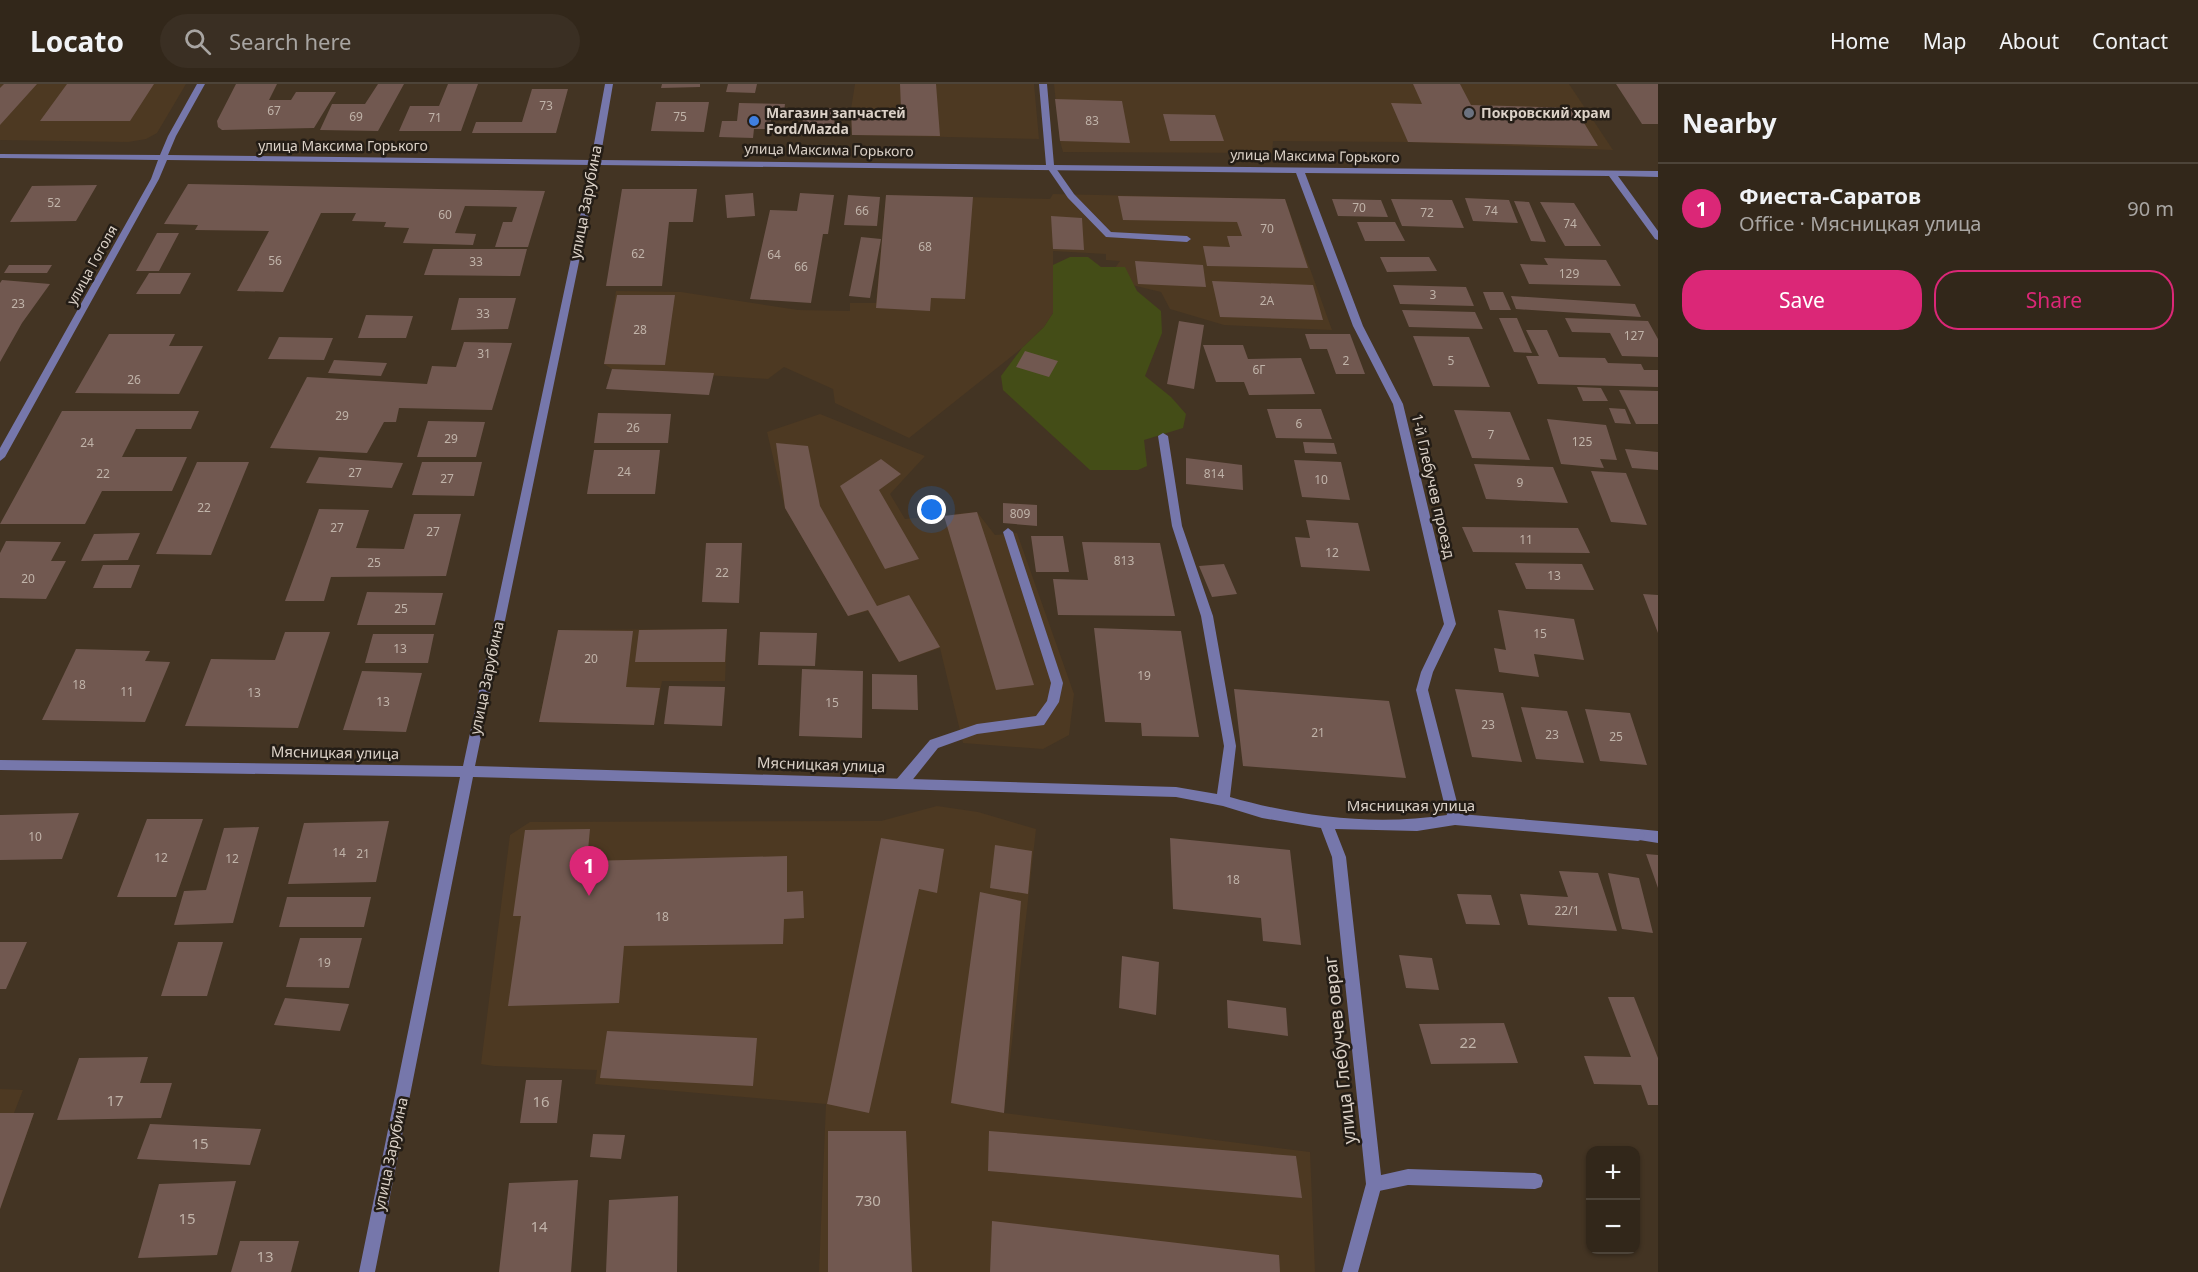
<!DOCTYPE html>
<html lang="en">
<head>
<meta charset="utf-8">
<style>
  body { margin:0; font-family:"Noto Sans",sans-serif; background:#3a2f23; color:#f1f3f6 }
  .controls { position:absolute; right:18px; bottom:18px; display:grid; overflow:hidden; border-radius:12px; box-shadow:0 2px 4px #0004 }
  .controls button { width:54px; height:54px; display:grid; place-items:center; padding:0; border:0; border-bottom:2px solid #4d4439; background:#32271a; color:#f1f3f6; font:30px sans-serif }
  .you { position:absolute; left:932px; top:426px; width:21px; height:21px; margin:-15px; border:4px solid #fff; border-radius:50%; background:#1a73e8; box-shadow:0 0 0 9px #1a73e833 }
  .badge { display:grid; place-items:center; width:39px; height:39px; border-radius:50%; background:#db2777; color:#fff; font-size:20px; font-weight:700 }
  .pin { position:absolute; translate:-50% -50px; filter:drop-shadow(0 2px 3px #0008) }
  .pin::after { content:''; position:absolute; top:32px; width:21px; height:18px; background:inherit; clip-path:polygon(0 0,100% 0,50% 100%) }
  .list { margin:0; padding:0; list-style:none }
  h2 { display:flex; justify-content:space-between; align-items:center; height:78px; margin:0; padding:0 24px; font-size:26px }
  h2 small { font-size:20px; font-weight:400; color:#a8a5a2 }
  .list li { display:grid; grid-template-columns:39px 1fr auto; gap:18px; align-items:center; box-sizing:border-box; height:90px; padding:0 24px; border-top:2px solid #4d4439 }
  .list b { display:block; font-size:22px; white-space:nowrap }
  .list p { margin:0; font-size:20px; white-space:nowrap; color:#a8a5a2 }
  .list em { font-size:20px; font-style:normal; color:#a8a5a2 }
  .actions { display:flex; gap:12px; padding:18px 24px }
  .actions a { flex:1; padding:14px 0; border:2px solid #db2777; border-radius:24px; text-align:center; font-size:21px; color:#db2777 }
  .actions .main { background:#db2777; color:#fff }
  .icon { flex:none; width:33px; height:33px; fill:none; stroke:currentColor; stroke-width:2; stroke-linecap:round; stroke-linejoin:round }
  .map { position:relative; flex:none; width:1658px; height:1188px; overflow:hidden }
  header { display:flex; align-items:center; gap:36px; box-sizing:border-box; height:84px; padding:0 30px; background:#32271a; border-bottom:2px solid #4d4439 }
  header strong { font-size:28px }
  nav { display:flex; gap:33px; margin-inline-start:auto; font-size:21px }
  .search { width:420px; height:54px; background:#3a2f23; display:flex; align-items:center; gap:15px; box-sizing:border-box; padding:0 21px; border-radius:33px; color:#a8a5a2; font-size:22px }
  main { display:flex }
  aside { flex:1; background:#32271a }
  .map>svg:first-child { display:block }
  .built { fill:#4d3922 }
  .green { fill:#444d17 }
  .building { fill:#715850 }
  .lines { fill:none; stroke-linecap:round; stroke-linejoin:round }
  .service { fill:#7677ab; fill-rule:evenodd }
  .minor { fill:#7677ab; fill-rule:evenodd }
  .worship-dot { fill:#6b7280; stroke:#241d16; stroke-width:2 }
  .shop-dot { fill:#3f7fe0; stroke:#241d16; stroke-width:2 }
  .labels { text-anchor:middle; stroke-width:5; stroke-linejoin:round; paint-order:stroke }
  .number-label { font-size:12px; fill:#c0b3a9 }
  .far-poi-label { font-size:14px; font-weight:bold; fill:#dbd1c7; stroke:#241d16; text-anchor:start }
  .far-street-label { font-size:14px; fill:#dbd1c7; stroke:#241d16 }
  .street-label { font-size:15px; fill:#dbd1c7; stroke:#241d16 }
  .near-number-label { font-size:15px; fill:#c0b3a9 }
  .near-street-label { font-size:18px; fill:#dbd1c7; stroke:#241d16 }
</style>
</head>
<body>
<header>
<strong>Locato</strong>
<div class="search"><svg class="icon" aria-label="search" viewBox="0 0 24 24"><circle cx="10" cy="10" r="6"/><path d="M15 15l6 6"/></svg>Search here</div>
<nav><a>Home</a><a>Map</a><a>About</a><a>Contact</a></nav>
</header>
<main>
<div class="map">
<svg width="1658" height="1188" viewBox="0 0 1658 1188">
  <rect width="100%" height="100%" fill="#433423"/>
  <path class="built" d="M0 0H186L157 49 146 55 128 58 0 56Z
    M855 0H1034L1039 55 852 51 851 25Z
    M1054 0H1569L1613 66 1408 58 1273 57 1272 69 1063 68 1060 57Z
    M1053 110 1285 115 1332 246 1224 241 1170 225 1161 208 1107 195 1120 177 1106 176V170L1053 167V229L1044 243 1022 264 909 354 835 319 833 305 784 283 768 295 612 285 604 280 616 207 681 208 798 226 850 227V219H876L886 111 1050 115Z
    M820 330 925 372 890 410 905 435 977 428 995 451 1017 449 1074 610 1069 651 1043 665 963 659 940 564 899 578 868 527 848 532 785 424 767 348Z
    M727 545 725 597H662L654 641 539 638 558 546Z
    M937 722 978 728 1036 745 1004 1029 1310 1068 1315 1188H819L826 1020 595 1000 597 986 494 982 481 980 510 751 530 738 881 737Z
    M0 1005 23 1006 14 1029H34L0 1126Z"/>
  <path class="green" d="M1070 173H1088L1101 183H1125L1137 207 1161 227 1162 249 1145 292 1171 313 1186 330 1183 344 1144 356 1147 382 1138 386H1090L1003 306 1001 292 1022 264 1044 243 1053 229V181Z"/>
  <path class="building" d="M4 0H37L0 41V4Z
    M67 0H154L130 37H40Z
    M236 0H277L269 16H291L296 8H336L314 44 222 46 218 43 217 37Z
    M378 0H404L378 47 320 46 332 20H365Z
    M448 0H478L461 47H399L410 22H439Z
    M662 0H700V3L661 4Z
    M728 0H757L755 9 726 8Z
    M900 0H936L940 52 852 51 851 25H901Z
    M1413 0H1460L1471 21 1575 24 1598 62 1408 58 1391 19 1422 20Z
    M1616 0H1658V40H1642Z
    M532 5H568L556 49H472L476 38H522Z
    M1055 15 1122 17 1130 59 1060 57Z
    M656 18H709L704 48 651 47Z
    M739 19 785 20 783 36H771L770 45H754L753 54 719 53 722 37H737Z
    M817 24H835L834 48 802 47 803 31H816Z
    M1163 30 1215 31 1224 57H1170Z
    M188 100 438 105 545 107 528 163H495L503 138H512L517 123 465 122 455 149 476 150 473 161 403 159 409 144 384 143 386 138 352 137 356 129H321L283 208 237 207 269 147 195 146 198 141 164 140Z
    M97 101 76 137 10 138 32 102Z
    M622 105H697L693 138H669L662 202H606Z
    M753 109 755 132 727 134 725 111Z
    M800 109 834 111 828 150H823L811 219 750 215 770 126 797 127Z
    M848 111 880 113 877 142 844 141Z
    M886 111 973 113 965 215 931 214 930 227 876 224Z
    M1118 112 1285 115 1308 184 1207 182 1203 162 1230 163 1227 152H1242L1237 138 1123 136Z
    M1465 114 1509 116 1518 139 1473 137Z
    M1332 115 1381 116 1388 133 1338 132Z
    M1391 115 1452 116 1464 144 1402 142Z
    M1514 117 1529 118 1546 158 1531 157Z
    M1540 118 1574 119 1601 162H1565Z
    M1051 132 1082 134 1084 166 1053 165Z
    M1357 138H1395L1405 157H1365Z
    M157 149H179L159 187H136Z
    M861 153 881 155 870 214 849 212Z
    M433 165H527L520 192 424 191Z
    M1380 173H1429L1437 187 1387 188Z
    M1544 174 1606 176 1621 202 1529 200 1520 180 1548 181Z
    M1135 177 1203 181 1206 203 1138 200Z
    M9 181H52L47 189H4Z
    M149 189H191L180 210H136Z
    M2 196 50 200 22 239 0 278V199Z
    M1212 197 1313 201 1323 236 1220 233Z
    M1393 201 1466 203 1474 222 1400 220Z
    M1483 208H1503L1511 226H1490Z
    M617 211H675L665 281 604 280Z
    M1511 212 1635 220 1641 233 1516 225Z
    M459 214H516L508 245 451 246Z
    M1402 226 1475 228 1483 245 1409 243Z
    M366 231 413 232 406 254H358Z
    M1499 234H1517L1532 269 1514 268Z
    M1565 234 1648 237 1658 255V273L1622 272 1610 249 1572 248Z
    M1179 237 1204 241 1194 305 1167 300Z
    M1526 246H1547L1559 273 1605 274 1608 279 1641 280 1644 286H1658V303L1538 300 1526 272H1539Z
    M109 250H175L169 262H203L179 310 75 309Z
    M1305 250H1350L1365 290H1336L1327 265H1310Z
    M1413 252 1469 253 1490 303 1433 302Z
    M279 253 333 254 324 276 268 275Z
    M464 258 512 259 492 326 399 324 396 338H384L367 369 270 364 307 293 427 300 432 282 456 283Z
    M1203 261H1243L1248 275 1301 274 1315 310 1249 311 1244 298H1216Z
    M1025 267 1058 277 1049 293 1016 283Z
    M334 276 387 279 381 292 328 289Z
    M612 285 714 289 709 311 606 305Z
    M1577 303 1601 304 1608 317H1583Z
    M1619 306 1658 307V340H1636Z
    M1609 324 1625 325 1631 340 1615 339Z
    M1267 325H1321L1332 355 1276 354Z
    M1454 326 1510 328 1530 376 1472 374Z
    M62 327H199L191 345H136L122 373H187L172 407H102L85 440H0Z
    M598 329 671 330 668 359H594Z
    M1547 335 1606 341 1617 376 1600 375 1604 384 1561 380Z
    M428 337 485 338 476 373H417Z
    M1303 358 1334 359 1337 370 1305 369Z
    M776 359 808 362 820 422 877 522 909 511 940 563 899 578 868 526 848 532 785 424Z
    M1625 365 1658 368V386L1632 384Z
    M594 366H660L655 410H587Z
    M319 373 403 379 392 404 306 399Z
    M1186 374 1242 381 1243 406 1186 400Z
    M881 375 901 390 879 406 919 475 885 485 840 402Z
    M1294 376 1341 378 1350 416 1302 413Z
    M197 378H249L211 471 156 470Z
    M422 378H482L474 412 412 411Z
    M1474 380 1553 383 1568 419 1486 415Z
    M1591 387 1626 389 1647 441 1611 438Z
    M1003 419 1037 421V442L1003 439Z
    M319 425 369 426 356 464 404 465 414 430H461L446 492 331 493 324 517H285Z
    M977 428 1034 601 996 606 944 432Z
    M1306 436 1358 439 1370 487 1301 483 1295 453 1310 454Z
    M1462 443 1578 444 1590 469 1473 468Z
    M140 449 128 476 81 477 94 450Z
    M1031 452H1063L1069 488H1036Z
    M6 457 61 458 51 477H66L46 515 0 514V469Z
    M1082 458 1160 459 1175 532 1058 531 1053 495 1088 496Z
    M706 459H742L739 519 702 518Z
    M1515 479 1582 480 1594 506 1526 505Z
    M1224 480 1237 510 1212 513 1199 482Z
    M103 481H140L131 504H93Z
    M367 508 443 509 435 541H357Z
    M1643 510 1658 511V549Z
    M1498 526 1574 535 1584 576 1534 570 1539 593 1499 588 1494 564 1506 566Z
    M1094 544 1181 547 1199 653 1142 652 1141 639 1105 638Z
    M727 545 725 578H635L639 546Z
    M558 546 633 547 626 603 660 604 654 641 539 638Z
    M285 548H330L298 644 185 642 211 575 275 576Z
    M760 548 817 549 815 582 758 581Z
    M373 550H434L428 579H365Z
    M76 565 150 567 145 577 170 578 145 638 42 636Z
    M802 585 863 587 862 654 799 652Z
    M362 587 422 589 406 648 343 646Z
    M872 590 917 591 918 626 872 625Z
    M669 602 725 603 722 642 664 640Z
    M1234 605 1389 617 1406 694 1243 682Z
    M1455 605 1503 609 1522 678 1472 673Z
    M1521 623 1567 627 1584 679 1536 675Z
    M1585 625 1630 629 1647 681 1600 677Z
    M79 729 62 775 0 776V731Z
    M147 735H203L176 813H117Z
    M389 737 376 798 288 800 304 739Z
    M259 743 233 839 174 841 184 807 206 806 224 744Z
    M590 745 587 777 787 772V808L803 807 804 834 784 835 783 860 624 862 619 919 508 922 521 832H513L525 746Z
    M881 754 944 765 937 809 919 805 869 1029 827 1020Z
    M1170 754 1290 766 1301 861 1263 857 1261 834 1173 825Z
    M995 761 1032 767 1028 810 990 804Z
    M1646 770 1658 771V804Z
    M1559 787 1598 789 1617 847 1528 841 1520 810 1568 813Z
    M1608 789 1639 794 1653 849 1622 845Z
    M980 808 1021 817 1004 1029 951 1019Z
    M1457 810 1491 811 1500 841 1466 840Z
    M287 813H371L364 843H279Z
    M300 854H362L349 904 286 903Z
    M0 858H27L6 905H0Z
    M178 858H223L207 912H161Z
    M1399 871 1432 874 1439 906 1406 904Z
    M1122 872 1159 878 1156 931 1119 924Z
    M1608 913H1634L1658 974V1021H1648L1641 1001 1594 1000 1584 972 1631 973Z
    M285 914 349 920 340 947 274 941Z
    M1227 916 1286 924 1288 952 1228 944Z
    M1504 939 1518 979 1431 980 1419 940Z
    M607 947 757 954 753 1002 600 994Z
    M148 973 140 999H172L161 1034 57 1036 79 974Z
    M526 996H562L557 1039H520Z
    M0 1029H34L0 1125Z
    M150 1040 261 1045 250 1081 137 1075Z
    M828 1047H906L912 1188H828Z
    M989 1047 1296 1072 1302 1114 988 1087Z
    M593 1050 625 1051 621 1075 590 1073Z
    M578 1096 571 1188H499L509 1099Z
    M236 1097 217 1171 138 1174 159 1100Z
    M678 1112 677 1188H606L609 1116Z
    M992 1137 1279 1171 1280 1188H990Z
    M240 1157H299L291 1188H231Z"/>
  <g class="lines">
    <path class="service" d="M1047 80H1053L1074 110 1111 148 1187 152 1191 155 1187 158 1106 153 1068 114 1046 82Z
      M1008 444 1013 448 1063 599 1059 618 1044 641 977 650 938 664 906 704 901 705 896 704 895 700 896 696 930 656 977 640 1036 632 1047 617 1051 599 1003 448Z
      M1638 745 1658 747V759L1633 755 1631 751 1633 747Z
      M1408 1085 1535 1089 1541 1091 1543 1097 1541 1103 1535 1105 1408 1101 1374 1108 1368 1106 1366 1100 1368 1094Z"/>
    <path class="minor" d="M197 0H205L176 52 168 71 591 76 605 0H613L600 76 1046 81 1039 0H1047L1054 81 1658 87V93L1618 92 1658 147V156L1655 155 1609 92 1305 89 1363 242 1403 320 1456 540 1433 588 1428 606 1460 730 1638 745 1643 747 1645 751 1643 755 1638 757 1455 741 1417 747 1335 745 1346 773 1382 1100 1358 1188H1342L1366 1100 1332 773 1321 744 1262 734 1223 722 1176 713 473 693 375 1188H359L460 693 0 686V676L463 682 591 81 167 76 159 95 5 373 0 377V364L151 95 158 76 0 74V70L160 71 168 52ZM599 81 1296 89 1353 242 1393 320 1444 540 1421 588 1416 606 1447 731C1375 742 1300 733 1230 713L1236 662 1213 532 1182 442 1168 352 1163 349 1158 352 1172 442 1201 532 1224 662 1217 710 1176 703 475 682Z"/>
  </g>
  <circle class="worship-dot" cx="1469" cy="29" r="6"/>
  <circle class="shop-dot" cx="754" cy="37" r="6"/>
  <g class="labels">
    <g class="number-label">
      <text x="546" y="26">73</text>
      <text x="274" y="31">67</text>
      <text x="356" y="37">69</text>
      <text x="680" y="37">75</text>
      <text x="435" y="38">71</text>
      <text x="1092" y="41">83</text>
      <text x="54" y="123">52</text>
      <text x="1359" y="128">70</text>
      <text x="862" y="131">66</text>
      <text x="1491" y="131">74</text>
      <text x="1427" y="133">72</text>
      <text x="445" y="135">60</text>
      <text x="1570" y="144">74</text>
      <text x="1267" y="149">70</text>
      <text x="925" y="167">68</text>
      <text x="638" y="174">62</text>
      <text x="774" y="175">64</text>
      <text x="275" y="181">56</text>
      <text x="476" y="182">33</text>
      <text x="801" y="187">66</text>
      <text x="1569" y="194">129</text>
      <text x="1433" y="215">3</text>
      <text x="1267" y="221">2А</text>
      <text x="18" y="224">23</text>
      <text x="483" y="234">33</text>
      <text x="640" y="250">28</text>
      <text x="1634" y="256">127</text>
      <text x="484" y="274">31</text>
      <text x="1346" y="281">2</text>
      <text x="1451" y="281">5</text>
      <text x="1259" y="290">6Г</text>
      <text x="134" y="300">26</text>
      <text x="342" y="336">29</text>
      <text x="1299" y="344">6</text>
      <text x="633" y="348">26</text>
      <text x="1491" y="355">7</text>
      <text x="451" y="359">29</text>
      <text x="1582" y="362">125</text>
      <text x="87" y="363">24</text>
      <text x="624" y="392">24</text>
      <text x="355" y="393">27</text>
      <text x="103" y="394">22</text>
      <text x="1214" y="394">814</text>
      <text x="447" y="399">27</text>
      <text x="1321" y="400">10</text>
      <text x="1520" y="403">9</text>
      <text x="204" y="428">22</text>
      <text x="1020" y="434">809</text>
      <text x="337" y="448">27</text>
      <text x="433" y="452">27</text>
      <text x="1526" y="460">11</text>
      <text x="1332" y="473">12</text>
      <text x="1124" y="481">813</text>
      <text x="374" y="483">25</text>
      <text x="722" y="493">22</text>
      <text x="1554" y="496">13</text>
      <text x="28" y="499">20</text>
      <text x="401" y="529">25</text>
      <text x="1540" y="554">15</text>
      <text x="400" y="569">13</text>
      <text x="591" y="579">20</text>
      <text x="1144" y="596">19</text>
      <text x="79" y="605">18</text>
      <text x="127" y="612">11</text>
      <text x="254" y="613">13</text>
      <text x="383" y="622">13</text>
      <text x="832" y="623">15</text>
      <text x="1488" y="645">23</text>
      <text x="1318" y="653">21</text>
      <text x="1552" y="655">23</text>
      <text x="1616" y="657">25</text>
      <text x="35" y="757">10</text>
      <text x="339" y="773">14</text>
      <text x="363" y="774">21</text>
      <text x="161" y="778">12</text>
      <text x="232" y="779">12</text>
      <text x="1233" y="800">18</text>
      <text x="1567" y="831">22/1</text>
      <text x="662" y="837">18</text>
      <text x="324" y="883">19</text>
    </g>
    <g class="far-poi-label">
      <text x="766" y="34">Магазин запчастей<tspan x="766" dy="16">Ford/Mazda</tspan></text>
      <text x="1481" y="34">Покровский храм</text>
    </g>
    <g class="far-street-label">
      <text x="343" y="67">улица Максима Горького</text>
      <text transform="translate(829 66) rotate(1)" y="5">улица Максима Горького</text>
      <text transform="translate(1315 72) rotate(1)" y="5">улица Максима Горького</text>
      <text transform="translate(92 181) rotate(-61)" y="5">улица Гоголя</text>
    </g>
    <g class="street-label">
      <text transform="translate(586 118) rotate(-79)" y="5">улица Зарубина</text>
      <text transform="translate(1433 402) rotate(77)" y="5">1-й Глебучев проезд</text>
      <text transform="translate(487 594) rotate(-78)" y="5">улица Зарубина</text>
      <text transform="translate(335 669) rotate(1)" y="5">Мясницкая улица</text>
      <text transform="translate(821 681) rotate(2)" y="5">Мясницкая улица</text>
      <text x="1411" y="727">Мясницкая улица</text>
      <text transform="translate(391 1070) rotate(-78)" y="5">улица Зарубина</text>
    </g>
    <g class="near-number-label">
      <text x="1468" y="964">22</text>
      <text x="115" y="1022">17</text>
      <text x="541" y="1023">16</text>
      <text x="200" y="1065">15</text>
      <text x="868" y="1122">730</text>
      <text x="187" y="1140">15</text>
      <text x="539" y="1148">14</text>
      <text x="265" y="1178">13</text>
    </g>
    <g class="near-street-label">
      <text transform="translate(1340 966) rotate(-96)" y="6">улица Глебучев овраг</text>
    </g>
  </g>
</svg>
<div class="controls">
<button>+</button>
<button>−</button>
</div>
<div class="you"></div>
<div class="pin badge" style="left:589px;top:812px">1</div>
</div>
<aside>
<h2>Nearby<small></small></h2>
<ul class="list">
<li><span class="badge">1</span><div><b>Фиеста-Саратов</b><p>Office · Мясницкая улица</p></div><em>90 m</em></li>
</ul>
<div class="actions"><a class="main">Save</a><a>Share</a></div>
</aside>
</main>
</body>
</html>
